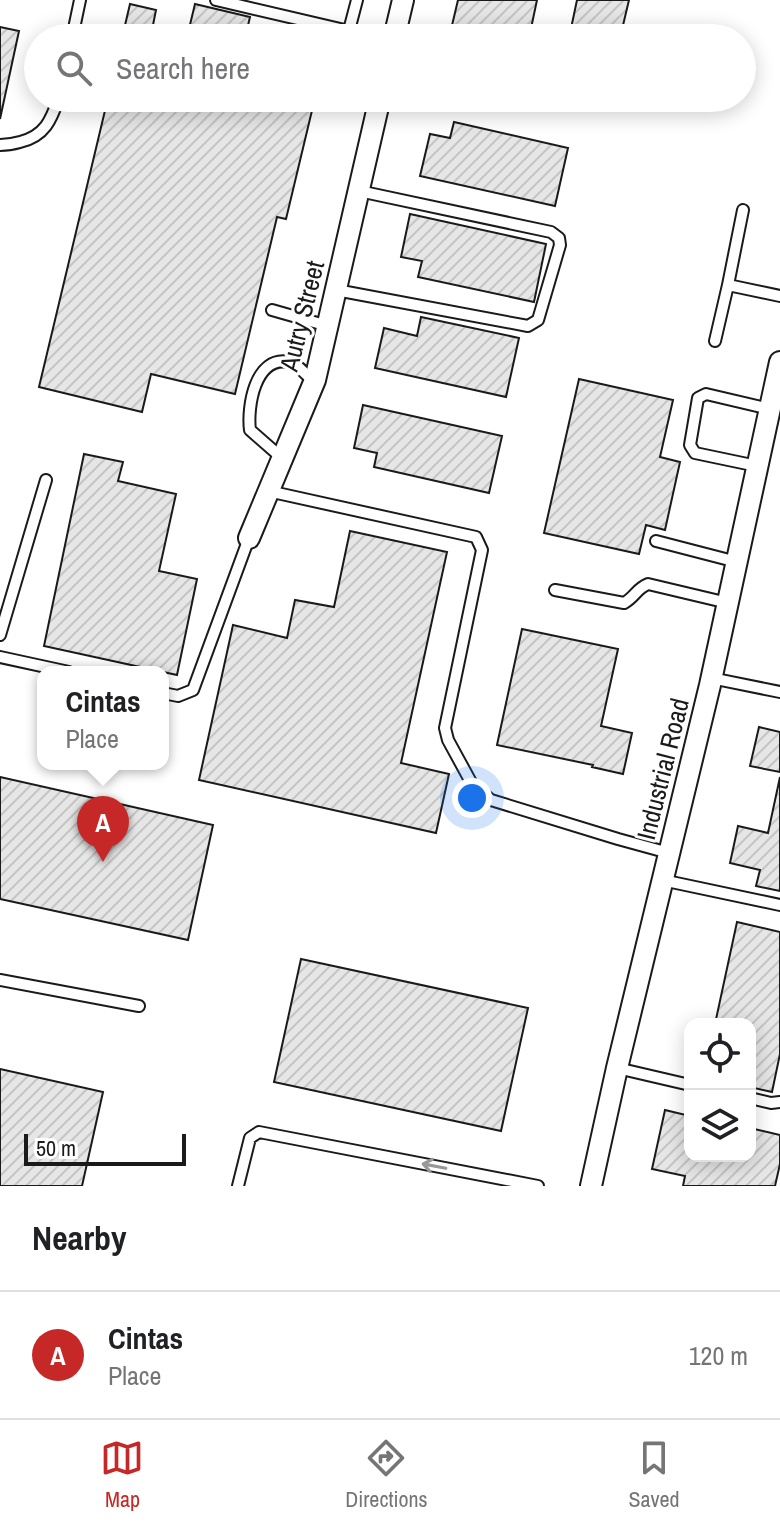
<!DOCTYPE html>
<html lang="en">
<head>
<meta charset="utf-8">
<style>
  body { margin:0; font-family:"Archivo Narrow",sans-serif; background:#f6f6f6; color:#202124 }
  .controls { position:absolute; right:24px; bottom:24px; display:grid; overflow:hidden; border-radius:16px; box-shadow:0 4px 20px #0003 }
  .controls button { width:72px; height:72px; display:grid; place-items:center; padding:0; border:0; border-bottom:2px solid #e0e0e0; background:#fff; color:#202124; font:40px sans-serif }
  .scale { position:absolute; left:24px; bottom:20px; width:162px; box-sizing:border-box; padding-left:8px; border:4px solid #1a1a1a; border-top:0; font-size:22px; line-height:28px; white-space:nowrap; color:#1a1a1a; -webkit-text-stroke:6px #fff; paint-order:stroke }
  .you { position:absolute; left:472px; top:798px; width:28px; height:28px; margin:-20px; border:6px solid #fff; border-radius:50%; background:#1a73e8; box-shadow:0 0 0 12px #1a73e833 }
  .badge { display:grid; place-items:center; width:52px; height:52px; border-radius:50%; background:#c62828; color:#fff; font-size:26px; font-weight:700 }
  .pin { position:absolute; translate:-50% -66px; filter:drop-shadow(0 2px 4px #0008) }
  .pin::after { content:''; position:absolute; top:42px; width:28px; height:24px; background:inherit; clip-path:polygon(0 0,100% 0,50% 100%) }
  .popup { position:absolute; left:37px; top:666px; width:132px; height:104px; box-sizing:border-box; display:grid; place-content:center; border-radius:16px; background:#fff; filter:drop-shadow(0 2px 6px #0005); font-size:26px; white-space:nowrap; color:#757577 }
  .popup b { font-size:30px; color:#202124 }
  .popup::after { content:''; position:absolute; left:50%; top:100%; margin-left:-16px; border:16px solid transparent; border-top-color:#fff }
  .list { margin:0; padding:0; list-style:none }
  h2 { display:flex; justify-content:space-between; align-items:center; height:104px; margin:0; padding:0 32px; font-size:34px }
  h2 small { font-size:26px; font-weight:400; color:#757577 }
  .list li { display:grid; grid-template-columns:52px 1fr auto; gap:24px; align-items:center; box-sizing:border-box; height:128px; padding:0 32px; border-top:2px solid #e0e0e0 }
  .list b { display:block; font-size:30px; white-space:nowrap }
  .list p { margin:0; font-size:26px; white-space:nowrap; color:#757577 }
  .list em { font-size:26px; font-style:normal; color:#757577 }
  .icon { flex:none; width:44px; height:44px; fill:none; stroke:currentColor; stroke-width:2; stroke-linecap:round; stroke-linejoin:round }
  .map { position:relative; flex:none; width:780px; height:1186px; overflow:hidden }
  .search { position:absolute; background:#fff; box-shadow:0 4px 20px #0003; left:24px; right:24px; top:24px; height:88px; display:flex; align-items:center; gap:20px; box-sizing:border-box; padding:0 28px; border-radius:44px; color:#757577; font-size:30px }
  .sheet { height:232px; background:#fff }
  nav { display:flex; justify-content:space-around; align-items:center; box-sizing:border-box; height:112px; border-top:2px solid #e0e0e0; background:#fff; font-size:22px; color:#757577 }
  nav a { display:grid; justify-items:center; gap:4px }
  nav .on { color:#c62828 }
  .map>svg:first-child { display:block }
  .building { fill:url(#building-hatch); stroke:#1a1a1a; stroke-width:2 }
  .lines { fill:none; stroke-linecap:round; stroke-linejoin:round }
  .service-casing { stroke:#1a1a1a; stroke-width:14 }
  .minor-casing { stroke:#1a1a1a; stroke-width:24 }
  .service { stroke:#fff; stroke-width:10 }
  .minor { stroke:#fff; stroke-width:20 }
  .oneway { stroke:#989898 }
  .labels { text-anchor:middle; stroke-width:6; stroke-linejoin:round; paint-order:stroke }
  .street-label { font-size:26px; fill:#1a1a1a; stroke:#fff }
</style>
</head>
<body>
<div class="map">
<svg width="780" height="1186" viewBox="0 0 780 1186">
  <defs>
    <pattern id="building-hatch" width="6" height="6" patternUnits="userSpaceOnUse" patternTransform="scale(2)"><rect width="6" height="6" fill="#e6e6e6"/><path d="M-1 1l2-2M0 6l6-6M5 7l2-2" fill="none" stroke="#c5c5c5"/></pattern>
  </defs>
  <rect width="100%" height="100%" fill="#fff"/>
  <path class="building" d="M458 0H537L529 38H449Z
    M577 0H629L620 38H569Z
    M130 4 156 10 153 25 188 33 195 4 250 17 245 38H122Z
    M0 27 19 31 0 119Z
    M108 98H315L286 219 277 217 235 394 151 374 142 412 39 387Z
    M454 122 568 148 555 206 420 176 430 134 450 138Z
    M410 214 546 244 534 302 418 277 422 261 401 257Z
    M421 317 519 338 506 397 375 368 384 328 417 336Z
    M579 379 673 400 660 457 680 462 665 530 646 525 639 554 544 533Z
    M363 405 502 436 489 493 374 467 377 453 354 448Z
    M84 454 123 462 118 481 176 494 159 571 197 579 177 675 44 646Z
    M350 531 447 552 401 763 449 774 436 833 199 780 233 625 287 638 295 600 334 607Z
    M522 629 618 649 601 726 632 733 623 774 592 767 593 765 497 745Z
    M759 727 780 732V772L750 766Z
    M0 777 213 825 188 940 0 899Z
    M780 777V891L756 886 760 870 730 863 738 826 768 833Z
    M737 922 780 932V1054L772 1092 750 1087V1024H715Z
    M301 959 528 1008 501 1131 274 1082Z
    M0 1069 103 1092 82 1186H0Z
    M665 1110 690 1116V1156H750V1128L780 1135V1164L775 1186H683L685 1176 652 1169Z"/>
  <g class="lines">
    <g class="service-casing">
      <path id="service" d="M216 0 349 31
        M72 38 80 0
        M347 38 357 0
        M0 145C7 145 13 144 20 142 45 136 51 120 59 98
        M743 210 728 285 780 296
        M336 290 528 326 538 320 560 245 559 238 551 232 359 191
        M272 310 328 326
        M715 341 728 285
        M282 458 250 430C247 407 255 355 289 362 298 364 307 376 314 382
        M757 466 695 453 690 445 698 398 706 394 770 409
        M268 491 476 537 482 550 445 728 448 740 472 784 491 800 618 839 669 853
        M656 541 737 562
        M555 590 624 603C635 597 636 589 648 584L728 603
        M0 635 46 480
        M0 657 69 672
        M711 678 780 692
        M163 693 178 696 193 690 249 538
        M662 880 780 905
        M0 980 139 1006
        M617 1068 690 1085
        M750 1098 771 1103 780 1102
        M238 1186 250 1138 259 1132 538 1186"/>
    </g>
    <g class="minor-casing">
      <path id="minor" d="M394 38 403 0
        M249 538 315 380 380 98
        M591 1186 617 1068 710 685 780 362"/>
    </g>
    <use href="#service" class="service"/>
    <use href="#minor" class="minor"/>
  </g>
  <defs><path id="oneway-shaft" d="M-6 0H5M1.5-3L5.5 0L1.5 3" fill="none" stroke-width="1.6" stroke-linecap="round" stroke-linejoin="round" transform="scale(2)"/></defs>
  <use class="oneway" href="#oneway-shaft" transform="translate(434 1166) rotate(-169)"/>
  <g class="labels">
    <g class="street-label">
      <text transform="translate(302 316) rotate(-76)" y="9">Autry Street</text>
      <text transform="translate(663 769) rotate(-76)" y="9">Industrial Road</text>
    </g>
  </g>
</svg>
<div class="controls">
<button><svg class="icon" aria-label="locate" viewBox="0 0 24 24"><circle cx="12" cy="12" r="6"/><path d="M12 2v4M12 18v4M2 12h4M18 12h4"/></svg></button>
<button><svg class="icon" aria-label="layers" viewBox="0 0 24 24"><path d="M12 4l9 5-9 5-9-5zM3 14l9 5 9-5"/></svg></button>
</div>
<div class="scale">50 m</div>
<div class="you"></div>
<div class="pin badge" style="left:103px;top:862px">A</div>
<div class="popup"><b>Cintas</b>Place</div>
<div class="search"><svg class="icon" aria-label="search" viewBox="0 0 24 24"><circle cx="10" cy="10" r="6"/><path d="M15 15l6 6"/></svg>Search here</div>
</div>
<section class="sheet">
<h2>Nearby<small></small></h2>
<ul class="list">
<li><span class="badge">A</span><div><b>Cintas</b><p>Place</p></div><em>120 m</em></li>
</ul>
</section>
<nav>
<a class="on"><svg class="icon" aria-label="map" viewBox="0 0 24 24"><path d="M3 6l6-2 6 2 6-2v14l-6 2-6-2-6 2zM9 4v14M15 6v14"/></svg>Map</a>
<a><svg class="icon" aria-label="directions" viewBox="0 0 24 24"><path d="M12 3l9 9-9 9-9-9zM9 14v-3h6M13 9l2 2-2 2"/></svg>Directions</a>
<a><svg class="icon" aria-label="saved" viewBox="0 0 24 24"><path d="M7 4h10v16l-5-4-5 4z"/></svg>Saved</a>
</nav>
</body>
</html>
